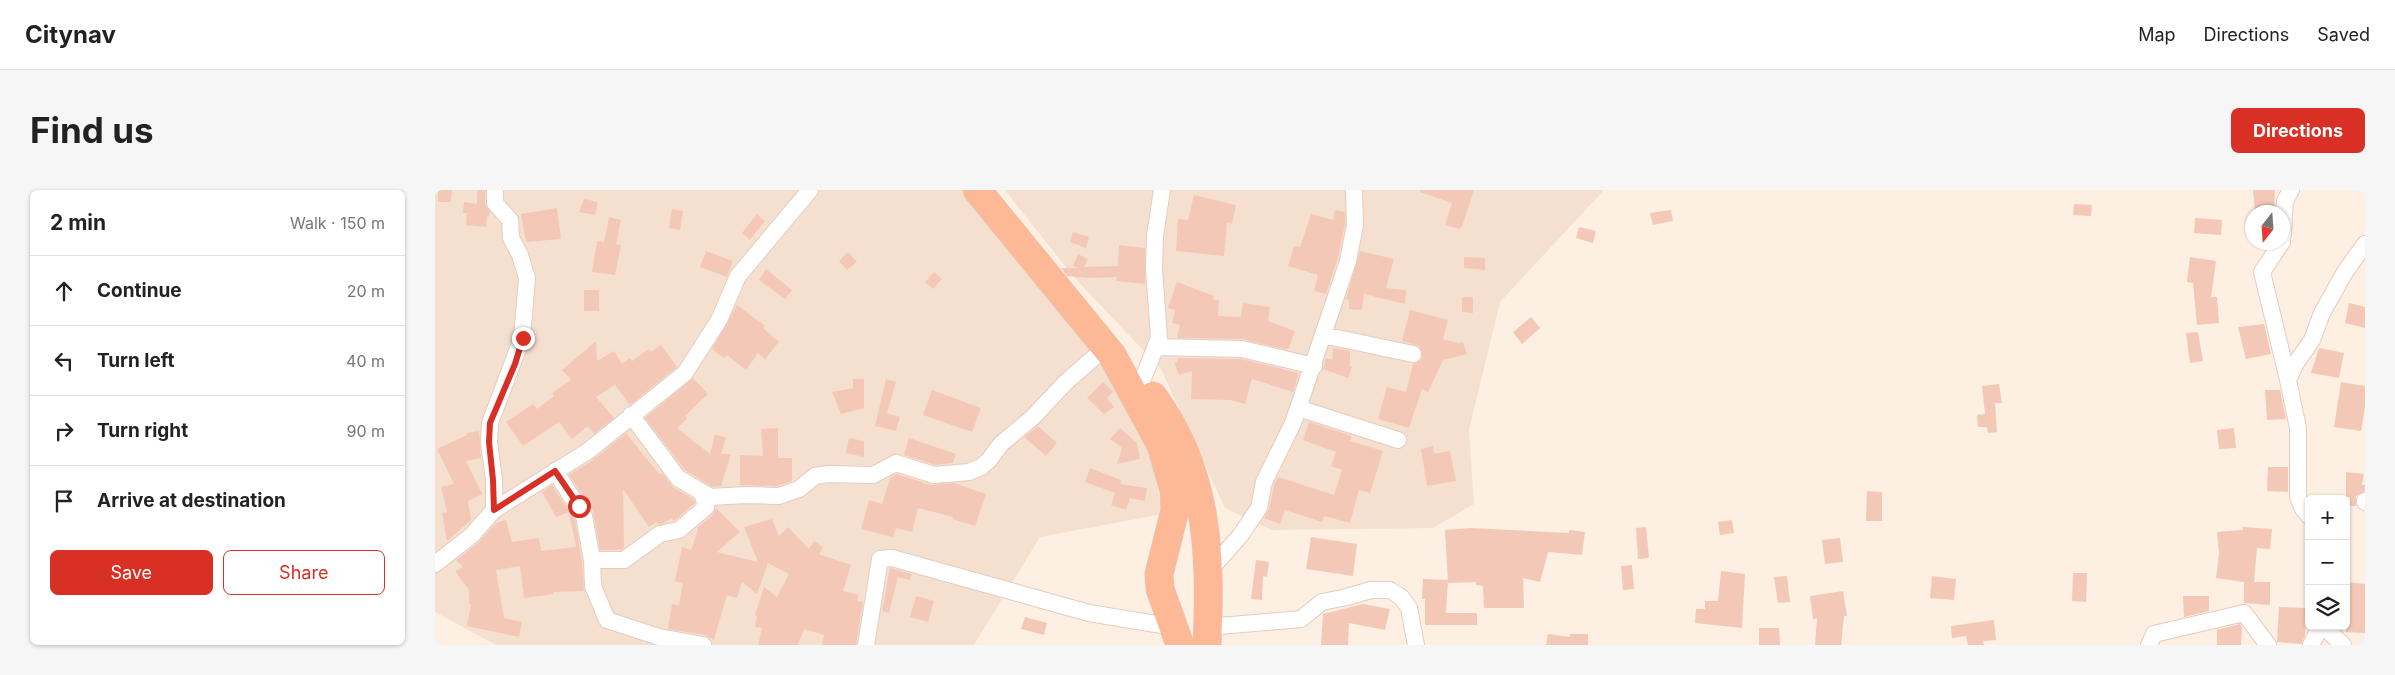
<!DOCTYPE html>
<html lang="en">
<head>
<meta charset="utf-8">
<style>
  body { margin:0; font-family:Inter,sans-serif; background:#f6f6f6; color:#222 }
  .controls { position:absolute; right:15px; bottom:15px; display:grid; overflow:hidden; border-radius:8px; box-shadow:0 1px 4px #0004 }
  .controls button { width:45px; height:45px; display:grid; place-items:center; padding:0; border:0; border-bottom:1px solid #e0e0e0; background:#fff; color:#222; font:25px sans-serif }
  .compass { position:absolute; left:1810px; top:15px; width:45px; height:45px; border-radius:50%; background:#fff; box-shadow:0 1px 4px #0004; rotate:197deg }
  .stop { position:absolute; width:15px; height:15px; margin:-11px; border:4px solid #d93025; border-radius:50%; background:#fff }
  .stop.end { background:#d93025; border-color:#fff; box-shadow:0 1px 5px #0008 }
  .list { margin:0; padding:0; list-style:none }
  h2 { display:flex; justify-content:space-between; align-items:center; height:65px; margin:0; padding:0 20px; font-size:21px }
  h2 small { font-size:16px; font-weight:400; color:#767676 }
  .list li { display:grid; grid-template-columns:32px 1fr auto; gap:15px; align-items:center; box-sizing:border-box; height:70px; padding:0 20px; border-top:1px solid #e0e0e0 }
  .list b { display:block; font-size:19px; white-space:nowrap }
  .list em { font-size:16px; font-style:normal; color:#767676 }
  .actions { display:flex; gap:10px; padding:15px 20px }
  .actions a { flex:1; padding:11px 0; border:1px solid #d93025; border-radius:8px; text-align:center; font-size:18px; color:#d93025 }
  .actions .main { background:#d93025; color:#fff }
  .icon { flex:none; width:28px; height:28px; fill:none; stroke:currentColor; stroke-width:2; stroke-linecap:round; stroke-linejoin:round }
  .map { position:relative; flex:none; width:1930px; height:455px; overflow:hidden; border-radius:8px }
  header { display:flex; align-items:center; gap:30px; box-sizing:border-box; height:70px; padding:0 25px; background:#fff; border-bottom:1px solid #e0e0e0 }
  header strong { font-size:24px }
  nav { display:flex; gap:28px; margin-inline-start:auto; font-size:18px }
  .intro { display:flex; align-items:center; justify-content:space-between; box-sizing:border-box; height:120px; padding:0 30px }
  h1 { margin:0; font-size:35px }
  .button { padding:12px 22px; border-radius:8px; background:#d93025; color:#fff; font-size:18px; font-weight:700 }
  main { display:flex; gap:30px; padding:0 30px }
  aside { flex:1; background:#fff; border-radius:8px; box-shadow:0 1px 4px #0004 }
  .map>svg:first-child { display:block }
  .residential { fill:#f5e0cf }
  .building { fill:#f4c8b7 }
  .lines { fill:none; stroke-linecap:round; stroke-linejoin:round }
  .minor-casing { stroke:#e4ccbf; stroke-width:18 }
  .trunk-casing { stroke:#d9cfcb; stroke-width:29 }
  .minor { stroke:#fff; stroke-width:16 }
  .trunk { stroke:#fdb895; stroke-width:28 }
  .route { stroke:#d93025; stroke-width:6 }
</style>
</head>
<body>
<header>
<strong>Citynav</strong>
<nav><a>Map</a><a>Directions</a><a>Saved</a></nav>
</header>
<div class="intro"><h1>Find us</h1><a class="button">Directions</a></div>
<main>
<aside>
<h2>2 min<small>Walk · 150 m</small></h2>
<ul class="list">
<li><svg class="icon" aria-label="ahead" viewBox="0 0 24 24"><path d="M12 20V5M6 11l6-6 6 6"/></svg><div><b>Continue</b></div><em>20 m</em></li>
<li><svg class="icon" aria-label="left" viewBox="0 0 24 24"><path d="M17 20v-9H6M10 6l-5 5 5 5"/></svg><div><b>Turn left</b></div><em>40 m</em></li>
<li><svg class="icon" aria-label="right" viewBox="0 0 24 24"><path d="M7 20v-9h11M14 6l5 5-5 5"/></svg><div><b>Turn right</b></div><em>90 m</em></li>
<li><svg class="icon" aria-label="arrive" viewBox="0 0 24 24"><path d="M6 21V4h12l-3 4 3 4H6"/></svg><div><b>Arrive at destination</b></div></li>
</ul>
<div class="actions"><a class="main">Save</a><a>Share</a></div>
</aside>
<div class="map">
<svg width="1930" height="455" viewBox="0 0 1930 455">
  <rect width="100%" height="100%" fill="#fdefe1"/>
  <path class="residential" d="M0 0H530L644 133 709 236 728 324 605 347 539 455H61L0 422Z
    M570 0H1169L1065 112 1034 240 1039 314 998 338 837 340 790 318 726 179 638 86Z"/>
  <path class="building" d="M3 0H17L16 12H3Z
    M42 0H50V14L55 22 54 26H52L51 37 31 35 32 23H28L29 12 42 14Z
    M985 0H1039L1027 37 1024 39 1010 35 1017 13 985 2Z
    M1818 0H1840L1839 21 1820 22Z
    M759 5 801 15 797 34 792 32 789 66 741 61 743 29 753 30Z
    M149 9 163 12 160 25 144 22Z
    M1639 14 1657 15 1656 26 1638 25Z
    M122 18 126 49 91 52 86 24Z
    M237 19 248 21 245 40 234 38Z
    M900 20 910 22V34L903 68 891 104 879 101 883 85 853 76 859 56 865 57 876 24 898 30Z
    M1236 20 1238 31 1218 35 1215 23Z
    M322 24 330 31 315 50 307 43Z
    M174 27 186 30 181 54 186 55 180 85 157 82 162 51 169 52Z
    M1760 28 1787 30 1786 45 1759 43Z
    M1144 37 1161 41 1158 53 1141 48Z
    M638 42 654 47 651 58 635 52Z
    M684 55 710 58V94L681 91 682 87 655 88 632 86 626 78H642L638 76 643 64 653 69 649 77 683 76Z
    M271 61 298 71 292 87 265 77Z
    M925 61 959 69 951 98 971 100 970 114 929 104 927 120 914 119V110L911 109Z
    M413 62 422 72 412 80 404 71Z
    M1029 67 1050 68V80L1029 78Z
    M1755 67 1781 71 1776 107H1782L1784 133 1762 135 1758 93 1752 92Z
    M331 79 357 100 350 109 324 90Z
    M499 82 507 89 498 99 490 92Z
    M742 92 779 106 778 110H784L783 126 806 127 808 113 835 117 833 131 860 141 853 160 807 149 742 148 745 135 737 133 740 120 733 118Z
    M149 100H164V121H149Z
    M1027 107H1038V123L1027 122Z
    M1914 113 1930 117V138L1910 133Z
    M302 115 330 136 328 138 344 152 330 169 323 163 311 180 292 165 289 168 277 159Z
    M975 120 1013 130 1008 149 1023 153 1028 152 1032 164 1008 170 993 202 987 199 974 238 943 229 952 197 971 202 978 174 985 171 988 167 984 156 967 151Z
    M1096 127 1105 138 1087 154 1078 142Z
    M1829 134 1836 164 1811 169 1803 137Z
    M1763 142 1768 171 1755 173 1751 143Z
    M161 151 162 171 179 161 187 174 195 168 197 171 214 159 216 162 226 155 242 177 195 215 180 195 161 207 179 228 159 244 153 236 137 249 124 232 88 256 71 232 98 214 102 219 119 206 117 203 136 190 127 180Z
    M898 158 915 161V176L917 177 913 188 888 179 891 168 897 170Z
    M1884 158 1909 163 1904 188 1876 183Z
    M743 168 806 169 864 183 858 202 817 189 810 214 795 210 756 209 757 181 744 185 739 173 742 172Z
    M258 188 273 204 250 226 252 229 242 238 275 264 280 245 291 247 286 264H296L286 296 277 297 250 280 210 228Z
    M418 189H429V218L406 224 397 202 418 198Z
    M451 189 461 192 452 223 465 227 461 241 440 236Z
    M668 192 678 202 672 208 679 217 669 224 652 208Z
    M1906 192 1930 196V217L1926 241 1899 237Z
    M1564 194 1567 213H1560L1562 242 1553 243 1552 237H1543L1542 225 1550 224 1547 196Z
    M497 200 546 218 537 242 488 225Z
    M1830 200H1845L1851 229 1832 230Z
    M874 232 917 246 915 251 948 261 935 303 924 300 915 333 889 326 887 332 850 320 845 334 829 328 834 320 839 295 843 287 899 305 907 280 896 276 901 262 868 250Z
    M603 236 622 253 611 266 589 247Z
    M343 238V268H357V291L342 296 305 295V265L328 266 326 239Z
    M685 238 702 253 705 269 682 274 687 258 675 249Z
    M1799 238 1801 258 1784 259 1782 240Z
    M44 241 46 268 31 271 47 304 33 311 36 330 12 351 7 323 12 322 6 297 19 294 2 259 32 245V243Z
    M191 243 225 285 227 283 238 297 258 309 260 313 239 331 236 328 229 333 223 334 221 332 214 337 188 299 189 358 186 360H165L158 321 134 285 159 269Z
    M414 248 429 251V267L411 263Z
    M474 248 521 264 518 273 500 275 469 265Z
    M998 256 999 264 1015 261 1021 291 992 296 986 259Z
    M1833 277H1853V302L1832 301Z
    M655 278 686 290 685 294 712 298 710 311 695 308 691 320 676 315 680 303 650 292Z
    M1911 282 1929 284 1927 295H1930V301L1921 306V316H1915V307H1911Z
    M462 284 496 295 519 293 551 304 540 336 517 329 518 327 483 318 477 342 461 338 458 347 426 339 434 310 447 314 455 288Z
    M117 295 140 330 147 371 149 401 118 402 119 404 89 408 85 376 61 380 69 428 87 432 84 447 32 436 36 414H34V400L20 381 28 377 21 370 43 353 61 333 71 330 77 352 104 348 106 361 141 357 134 322 121 327 107 302Z
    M1432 301 1447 302V331H1431Z
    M281 318 305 342 282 362 323 372 309 337 337 329 344 346 353 337 374 359 379 351 388 357 384 364 416 375 408 401 424 405 422 411 428 412 421 455H387L389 445 369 439 363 455H323L327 438 320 437 322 426 320 425 329 397 342 407 354 384 333 373 322 404 307 392 302 408 292 405 279 450 270 445 233 439 237 414 244 415 248 393 240 391 247 357 256 360 263 339 262 338 277 325Z
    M1297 330 1299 343 1285 345 1283 332Z
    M1211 337 1214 368 1203 369 1201 338Z
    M1808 337 1837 339 1835 359 1822 358 1819 392H1835V415L1809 413V392L1781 388 1784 364 1782 342 1808 340Z
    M1036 338 1134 343V340L1150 342 1147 365 1113 362 1105 392 1088 388 1089 418H1049L1048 396 1041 395V392L1013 393 1010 340Z
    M876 347 922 354 918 386 871 379Z
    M1405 348 1408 372 1390 374 1387 350Z
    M821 370 834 372 832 387 828 386 827 410 816 409Z
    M1197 375 1199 399 1188 400 1186 376Z
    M455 378 477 384 475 390 463 387 454 423 447 421Z
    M1286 381 1310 384 1307 438 1260 433 1261 419H1270V411H1283Z
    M1638 383H1652L1651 412 1637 411Z
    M1352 386 1355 412 1343 413 1339 387Z
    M1497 386 1521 389 1519 410 1495 408Z
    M988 389 1013 390 1011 423H1042V435H990V409H987Z
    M1911 392 1930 394V443L1911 442Z
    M1408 401 1412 426H1409L1406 455H1380L1382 428 1378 429 1375 406Z
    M481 406 499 411 493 432 475 427Z
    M1748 406H1774V421L1749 427Z
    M928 414 955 419 950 440 914 433 913 455H886L888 424Z
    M1844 417 1871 418 1870 446 1866 454 1842 452Z
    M590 427 612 433 609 445 586 439Z
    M1559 430 1561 450 1548 451 1549 455H1533L1531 446 1517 448 1516 436Z
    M1805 434 1807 437 1806 455H1782V440Z
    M1324 438H1344L1345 455H1324Z
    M1113 444 1135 447V444H1153V455H1111Z"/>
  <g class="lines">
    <g class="minor-casing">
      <path id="minor" d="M1848 44 1850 11 1856 0
        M1847 52 1827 82 1853 190
        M888 145 978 164
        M721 157 807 159 879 176
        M707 191 724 148 719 79 720 46 727 0
        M863 218 963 250
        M196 225 243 288 275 307 311 305 344 306 364 299 380 286 394 284 438 285 461 273 499 285 534 282 546 277 554 270 566 254 598 227 631 192 671 157
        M120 281 149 326 157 370 158 396 172 430 224 447 268 455
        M1930 311V312
        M59 320V290L54 252 55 233 87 148 92 88 85 65 76 48 75 30 60 13V0
        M1874 326 1868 319 1863 307V238L1853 190 1861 173 1877 150 1887 123 1910 82 1930 54
        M157 370H189L225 344 244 340 271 317 267 302
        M0 374 36 346 59 320 153 261 250 183 284 130 303 86 375 0
        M772 383 805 346 824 318 829 292 858 233 913 71 920 35 919 0
        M1888 436 1908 455
        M773 437 866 429 887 412 912 407 936 400H955L966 407 974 418 981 455
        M431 455 445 369 457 368 654 423 739 437
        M1714 455 1719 444 1809 423 1833 455
        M1876 455 1886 436"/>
    </g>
    <g class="trunk-casing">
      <path id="trunk" d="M542 0 677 165 726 255 739 301 740 320 724 384 725 399 745 455
        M718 206C774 282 776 365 772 455"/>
    </g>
    <use href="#minor" class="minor"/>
    <use href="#trunk" class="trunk"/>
  </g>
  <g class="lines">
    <path class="route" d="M88 148 80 174 55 233 54 252 58 290 59 320 120 281 144 316"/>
  </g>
</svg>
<div class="controls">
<button>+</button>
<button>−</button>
<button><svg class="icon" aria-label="layers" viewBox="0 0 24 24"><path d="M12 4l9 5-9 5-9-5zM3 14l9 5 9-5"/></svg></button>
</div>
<svg class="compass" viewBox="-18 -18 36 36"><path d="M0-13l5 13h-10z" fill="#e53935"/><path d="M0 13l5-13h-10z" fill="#767676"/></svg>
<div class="stop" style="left:144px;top:316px"></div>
<div class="stop end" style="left:88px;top:148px"></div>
</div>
</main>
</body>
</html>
